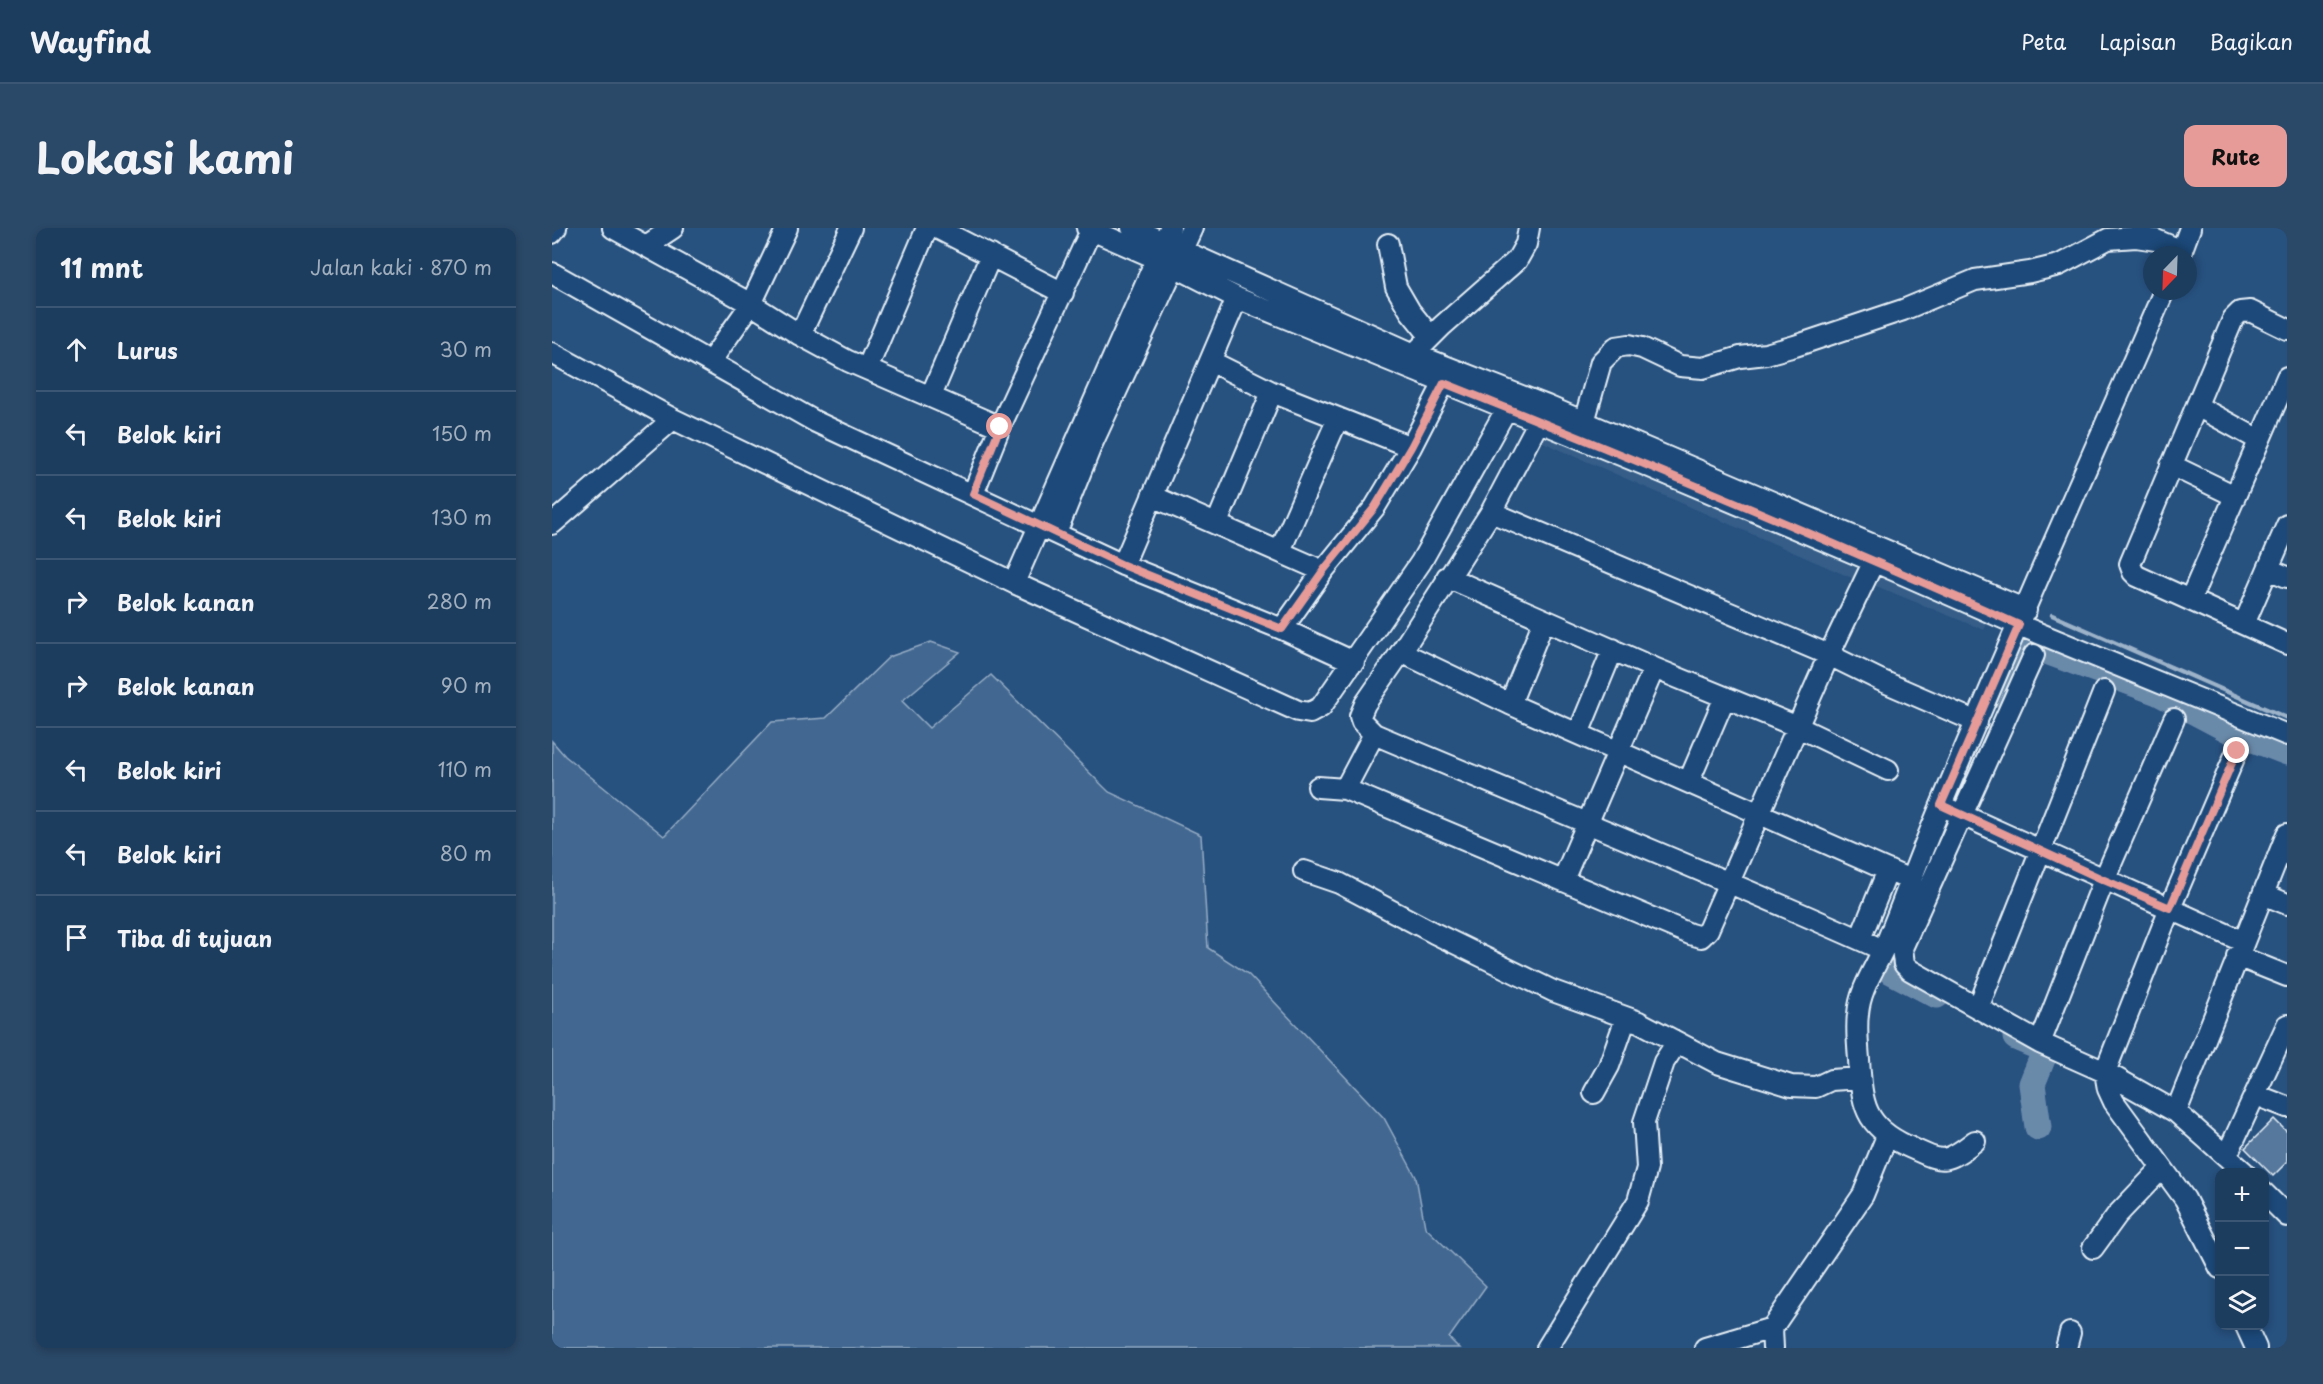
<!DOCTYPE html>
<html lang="id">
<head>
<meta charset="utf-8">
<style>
  body { margin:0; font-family:"Playpen Sans",sans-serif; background:#2a4868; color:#f1f3f6 }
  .controls { position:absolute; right:18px; bottom:18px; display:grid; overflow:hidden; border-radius:12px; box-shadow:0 3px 9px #0003 }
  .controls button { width:54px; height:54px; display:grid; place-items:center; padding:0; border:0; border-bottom:2px solid #3b5674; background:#1d3d5f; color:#f1f3f6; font:30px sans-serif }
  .compass { position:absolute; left:1591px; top:18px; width:54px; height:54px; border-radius:50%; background:#1d3d5f; box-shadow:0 3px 9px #0003; rotate:203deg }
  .stop { position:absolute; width:18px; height:18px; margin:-14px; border:4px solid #e69b98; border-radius:50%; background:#fff }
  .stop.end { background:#e69b98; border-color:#fff; box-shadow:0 2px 6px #0008 }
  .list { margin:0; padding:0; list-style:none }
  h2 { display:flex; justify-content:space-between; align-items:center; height:78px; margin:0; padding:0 24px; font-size:26px }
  h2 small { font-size:20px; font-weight:400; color:#a0aebd }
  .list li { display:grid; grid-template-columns:39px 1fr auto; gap:18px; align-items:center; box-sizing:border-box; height:84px; padding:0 24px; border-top:2px solid #3b5674 }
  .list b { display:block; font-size:22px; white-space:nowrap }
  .list em { font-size:20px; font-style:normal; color:#a0aebd }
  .icon { flex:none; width:33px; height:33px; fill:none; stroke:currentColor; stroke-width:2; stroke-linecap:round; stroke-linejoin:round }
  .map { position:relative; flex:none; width:1735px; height:1120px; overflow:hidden; border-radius:12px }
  header { display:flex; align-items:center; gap:36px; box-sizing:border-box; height:84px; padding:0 30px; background:#1d3d5f; border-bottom:2px solid #3b5674 }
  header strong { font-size:28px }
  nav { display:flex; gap:33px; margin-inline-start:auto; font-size:21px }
  .intro { display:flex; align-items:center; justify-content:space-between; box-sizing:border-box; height:144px; padding:0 36px }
  h1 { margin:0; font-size:42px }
  .button { padding:15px 27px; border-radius:12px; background:#e69b98; color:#111; font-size:21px; font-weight:700 }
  main { display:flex; gap:36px; padding:0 36px }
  aside { flex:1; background:#1d3d5f; border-radius:12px; box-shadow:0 3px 9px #0003 }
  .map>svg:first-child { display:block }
  .built { fill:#355d88 }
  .green { fill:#436891; stroke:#96acc4; stroke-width:1.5 }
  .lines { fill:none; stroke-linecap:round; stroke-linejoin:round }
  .stream { stroke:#9db3c9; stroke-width:4.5 }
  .river { stroke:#6b8aaa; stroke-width:27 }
  .building { fill:#57789d; stroke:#e8f1f8; stroke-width:1.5 }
  .minor-casing { stroke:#e8f1f8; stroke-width:24 }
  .minor { stroke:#1f4a7a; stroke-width:20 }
  .route { stroke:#e69b98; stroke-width:8 }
</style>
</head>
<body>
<header>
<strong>Wayfind</strong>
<nav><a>Peta</a><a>Lapisan</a><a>Bagikan</a></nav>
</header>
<div class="intro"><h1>Lokasi kami</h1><a class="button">Rute</a></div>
<main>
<aside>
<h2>11 mnt<small>Jalan kaki · 870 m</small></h2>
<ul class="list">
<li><svg class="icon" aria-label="ahead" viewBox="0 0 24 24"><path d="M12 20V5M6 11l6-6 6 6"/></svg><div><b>Lurus</b></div><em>30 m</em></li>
<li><svg class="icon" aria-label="left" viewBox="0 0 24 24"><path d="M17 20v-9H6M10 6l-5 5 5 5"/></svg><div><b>Belok kiri</b></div><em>150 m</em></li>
<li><svg class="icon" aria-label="left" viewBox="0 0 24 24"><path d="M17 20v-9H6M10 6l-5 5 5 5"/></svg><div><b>Belok kiri</b></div><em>130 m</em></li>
<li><svg class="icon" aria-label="right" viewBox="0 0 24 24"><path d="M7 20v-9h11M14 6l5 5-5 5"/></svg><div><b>Belok kanan</b></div><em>280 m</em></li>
<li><svg class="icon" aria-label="right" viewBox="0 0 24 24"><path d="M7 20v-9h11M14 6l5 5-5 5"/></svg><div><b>Belok kanan</b></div><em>90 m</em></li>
<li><svg class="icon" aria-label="left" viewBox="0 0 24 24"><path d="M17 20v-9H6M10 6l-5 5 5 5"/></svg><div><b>Belok kiri</b></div><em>110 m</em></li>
<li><svg class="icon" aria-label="left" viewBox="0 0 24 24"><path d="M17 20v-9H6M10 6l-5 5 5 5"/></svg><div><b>Belok kiri</b></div><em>80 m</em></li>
<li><svg class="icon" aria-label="arrive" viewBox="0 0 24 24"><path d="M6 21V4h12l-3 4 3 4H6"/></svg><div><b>Tiba di tujuan</b></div></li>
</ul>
</aside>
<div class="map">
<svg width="1735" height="1120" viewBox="0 0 1735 1120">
  <rect width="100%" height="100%" fill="#27517f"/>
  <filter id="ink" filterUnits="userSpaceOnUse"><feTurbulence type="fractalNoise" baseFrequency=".0167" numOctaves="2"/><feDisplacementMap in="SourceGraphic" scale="12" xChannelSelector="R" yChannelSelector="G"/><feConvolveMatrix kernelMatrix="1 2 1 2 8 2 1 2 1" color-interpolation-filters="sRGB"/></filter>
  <g filter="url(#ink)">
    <path class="built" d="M992 198 1310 333 1302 351 986 212Z
      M1322 338 1440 387 1432 402 1314 354Z"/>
    <path class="green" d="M379 414 408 424 350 473 377 500 439 447 557 564 649 607 656 720 696 746 832 890 864 949 873 999 934 1058 897 1110 907 1120H0V513L13 528 112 608 220 494 274 490 337 429Z"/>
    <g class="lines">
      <path class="stream" d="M1500 387 1735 490"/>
      <path class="river" d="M1445 465 1470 414 1606 464 1678 502 1735 524
        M1344 708 1332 739 1385 767
        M1464 809 1485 818 1492 826 1480 856 1486 899"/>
    </g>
    <path class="building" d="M1722 891 1735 904V934L1721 948 1693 920Z"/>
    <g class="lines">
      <g class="minor-casing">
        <path id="minor" d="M61 0 199 76 248 107 296 133 448 199
          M385 0 511 65
          M535 0 622 38 685 70 1093 237 1323 334 1467 397 1735 507
          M580 0 862 126 995 178 1474 382
          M0 5 4 0
          M836 16 844 59 858 83 879 109
          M94 18 121 0
          M1628 27 1638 0
          M0 45 264 194 571 337 730 401 802 434
          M1735 101 1698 83 1688 84 1681 91 1578 336 1581 344 1585 348 1735 416
          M248 107 299 0
          M0 125 121 191 462 355 746 483 758 485 769 479 869 334 955 180
          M862 126 890 98 965 32 974 16 977 0
          M658 133 720 164 859 219
          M158 134 199 76 235 0
          M315 141 375 0
          M379 168 439 27
          M1645 178 1707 212
          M987 193 939 284 849 424 813 476 808 488 810 494 822 506C992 578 1163 646 1331 722
          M1032 194 1049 134 1064 119 1077 117 1090 120 1128 138 1151 140 1188 129 1214 126 1243 118 1351 82 1423 52 1478 44 1507 37 1556 11 1584 9 1604 12 1630 23
          M1619 237 1683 268
          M421 266 448 199 540 0
          M600 268 771 343
          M939 284 1277 427 1328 452 1425 494
          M665 295 720 164
          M0 296 121 191
          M504 305 539 218 640 0
          M728 323 786 190
          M571 337 685 70
          M1716 341 1735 349
          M895 349 1102 440 1246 499 1336 542
          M462 355 618 0
          M1638 372 1735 149
          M1692 396 1735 297
          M730 401 771 343 823 279 859 219 897 145
          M849 424 958 476 1358 652
          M1482 427 1350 720 1352 736 1358 742 1488 815 1553 844 1624 884 1692 944
          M958 476 992 392
          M1026 506 1061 421
          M1137 553 1173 469
          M766 559 793 561 1138 706 1149 709 1156 702 1277 427 1322 333
          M793 561 822 506
          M1399 582 1692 714
          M752 643 787 655 882 705 1001 763 1087 794 1165 835 1239 858 1264 859 1279 852 1308 850
          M1011 652 1102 440
          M1711 666 1735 676
          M1308 711 1336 642
          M1685 728 1735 748
          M1426 780 1552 463
          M1488 815 1552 652 1622 491
          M1042 865 1057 838 1074 790
          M1704 867 1735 879
          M1624 884 1735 606
          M1423 913C1391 938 1391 934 1355 918 1312 898 1310 876 1307 832 1306 817 1304 801 1306 786 1308 761 1322 742 1332 720 1347 686 1359 650 1373 616 1449 430 1532 247 1612 63
          M1675 927 1735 797
          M1712 965 1735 988
          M1541 1020 1565 987 1610 940
          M1668 1040 1633 971 1562 874 1556 861 1553 844 1618 680 1685 523
          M1694 1098 1704 1120
          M995 1120 1086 973 1095 940 1092 894 1112 834 1125 814
          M1153 1120 1220 1100
          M1221 1120 1220 1100 1311 967 1335 908
          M1514 1120 1518 1105"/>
      </g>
      <use href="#minor" class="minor"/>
    </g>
  </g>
  <g class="lines" filter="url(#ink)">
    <path class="route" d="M448 199 421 266 571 337 730 401 771 343 823 279 859 219 892 155C1085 232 1277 312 1467 397L1389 577 1552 652 1618 680 1685 523"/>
  </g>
</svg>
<div class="controls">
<button>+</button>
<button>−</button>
<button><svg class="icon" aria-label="layers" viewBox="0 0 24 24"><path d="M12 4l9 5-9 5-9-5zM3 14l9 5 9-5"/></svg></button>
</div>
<svg class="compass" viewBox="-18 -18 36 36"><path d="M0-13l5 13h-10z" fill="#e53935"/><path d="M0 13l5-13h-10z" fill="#a0aebd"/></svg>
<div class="stop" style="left:448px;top:199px"></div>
<div class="stop end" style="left:1685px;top:523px"></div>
</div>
</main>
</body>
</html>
